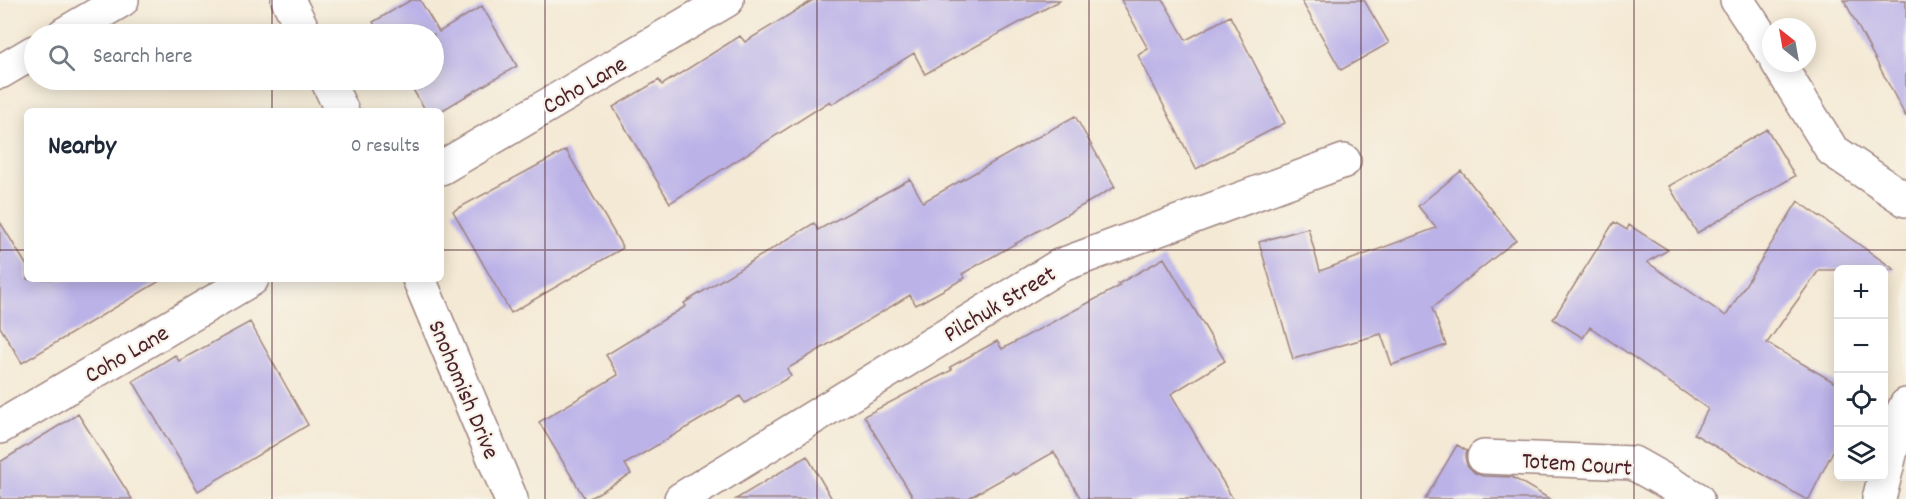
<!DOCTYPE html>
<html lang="en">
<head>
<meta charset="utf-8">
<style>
  body { margin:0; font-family:Dekko,sans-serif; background:#f2f2f3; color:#1f2937 }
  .controls { position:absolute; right:18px; bottom:18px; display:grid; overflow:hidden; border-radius:9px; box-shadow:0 3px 15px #0003 }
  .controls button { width:54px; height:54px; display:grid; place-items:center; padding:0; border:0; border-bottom:2px solid #e0e1e3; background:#fff; color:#1f2937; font:30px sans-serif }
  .compass { position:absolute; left:1762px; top:18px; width:54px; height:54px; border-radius:50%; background:#fff; box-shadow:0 3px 15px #0003; rotate:329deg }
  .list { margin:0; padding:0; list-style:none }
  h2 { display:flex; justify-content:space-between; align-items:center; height:78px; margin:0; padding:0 24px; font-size:26px }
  h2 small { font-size:20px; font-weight:400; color:#747a83 }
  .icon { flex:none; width:33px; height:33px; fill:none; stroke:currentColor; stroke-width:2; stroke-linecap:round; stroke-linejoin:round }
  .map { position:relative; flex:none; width:1906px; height:499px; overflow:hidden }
  .search { position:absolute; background:#fff; box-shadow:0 3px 15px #0003; left:24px; top:24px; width:420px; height:66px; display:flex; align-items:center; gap:15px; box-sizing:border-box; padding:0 21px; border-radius:33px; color:#747a83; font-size:22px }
  .panel { position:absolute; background:#fff; box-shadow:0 3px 15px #0003; left:24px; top:108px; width:420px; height:174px; border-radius:9px }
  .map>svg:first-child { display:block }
  .building { fill:#bbb2e8 }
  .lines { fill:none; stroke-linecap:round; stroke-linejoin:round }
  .minor-casing { stroke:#9f8480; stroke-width:36 }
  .minor { stroke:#fff; stroke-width:33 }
  .grid { fill:none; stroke:#4a1f2b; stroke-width:1.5; stroke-opacity:0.55 }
  .labels { text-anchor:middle; stroke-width:4.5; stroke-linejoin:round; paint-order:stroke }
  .street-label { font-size:24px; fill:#4a1f2b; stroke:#f7f3e8 }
</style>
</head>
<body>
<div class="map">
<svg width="1906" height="499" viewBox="0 0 1906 499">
  <rect width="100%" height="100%" fill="#f7f3e8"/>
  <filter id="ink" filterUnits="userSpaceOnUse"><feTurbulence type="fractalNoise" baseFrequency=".0167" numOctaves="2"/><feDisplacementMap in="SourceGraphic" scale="12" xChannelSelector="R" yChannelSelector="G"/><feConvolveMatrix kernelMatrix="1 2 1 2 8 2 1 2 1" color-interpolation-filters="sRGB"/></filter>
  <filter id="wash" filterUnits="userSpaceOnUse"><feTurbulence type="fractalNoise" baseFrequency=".008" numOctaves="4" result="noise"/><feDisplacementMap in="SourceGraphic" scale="24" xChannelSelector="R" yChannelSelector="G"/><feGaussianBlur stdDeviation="1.35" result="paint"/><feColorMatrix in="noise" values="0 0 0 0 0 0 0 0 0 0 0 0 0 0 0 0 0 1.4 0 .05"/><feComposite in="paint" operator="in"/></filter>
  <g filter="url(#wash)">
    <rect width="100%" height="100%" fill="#f4e9d4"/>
    <g id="blocks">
      <path class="building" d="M411 0H420L439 32 482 6 517 66 441 111H426L407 80H434V34H380L373 22Z
        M813 0H1061L925 74 914 53 832 104 830 101 670 203 613 107 659 80 662 85 740 36 745 42Z
        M1121 0H1163L1186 40 1230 16 1285 123 1196 169 1138 55 1148 49Z
        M1301 0H1364L1389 43 1341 70Z
        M1844 0H1906V117Z
        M1075 116 1115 187 962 274 965 278 916 305 910 295 787 369 791 376 745 403 740 396 625 464 631 474 588 499H585L539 422 618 375 606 355 686 306 684 303 814 223 818 230 910 179 923 202Z
        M1767 129 1795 176 1697 233 1669 186Z
        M566 150 623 248 511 313 453 211Z
        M1461 171 1516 240 1432 308 1446 345 1392 365 1381 334 1293 359 1259 242 1308 228 1320 271 1436 228 1418 206Z
        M1798 201 1895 270H1819L1767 343 1839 385V439L1809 499H1805L1694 434 1708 409 1590 327 1583 338 1553 319 1614 222 1627 230 1629 225 1668 250 1647 262 1726 316Z
        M0 222 27 266V279H163L22 363 0 327Z
        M1164 258 1225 361 1171 394 1233 499H1081L1054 452 1014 475 1013 473 967 499H914L864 416 952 370 950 367 997 341 1002 349 1120 286 1118 284Z
        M250 322 308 425 198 491 133 381 175 355 179 361Z
        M78 414 132 499H0V462Z
        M1457 445 1467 451 1465 457 1467 465 1475 473 1483 476 1512 477 1550 499H1425Z
        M807 456 832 499H736Z"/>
    </g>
  </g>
  <g filter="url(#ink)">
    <use href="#blocks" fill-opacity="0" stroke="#9f8480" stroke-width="1.5"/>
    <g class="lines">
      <g class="minor-casing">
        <path id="minor" d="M288 0 305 34
          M1737 0 1771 51
          M64 34 122 0
          M1778 63 1832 150 1906 200
          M0 72 34 52
          M327 80 342 111
          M441 168 727 0
          M419 279 511 499
          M0 427 252 279
          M1484 457 1633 463 1697 499
          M681 499 1059 266 1344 161
          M1879 499 1898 422 1906 405"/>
      </g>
      <use href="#minor" class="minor"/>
    </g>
  </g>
  <path class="grid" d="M272 0V34M545 0V499M817 0V499M1089 0V499M1361 0V499M1634 0V499M272 80V111M0 250H27M441 250H1906M272 279V499"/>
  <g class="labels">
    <g class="street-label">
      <text transform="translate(584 84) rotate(-30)" y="8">Coho Lane</text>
      <text transform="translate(999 303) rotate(-31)" y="8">Pilchuk Street</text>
      <text transform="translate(126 353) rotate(-30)" y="8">Coho Lane</text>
      <text transform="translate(465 389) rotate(67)" y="8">Snohomish Drive</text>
      <text transform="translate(1577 463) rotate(4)" y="8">Totem Court</text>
    </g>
  </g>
</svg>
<div class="controls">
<button>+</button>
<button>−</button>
<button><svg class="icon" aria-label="locate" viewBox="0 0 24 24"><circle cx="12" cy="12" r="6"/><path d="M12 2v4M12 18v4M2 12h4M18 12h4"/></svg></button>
<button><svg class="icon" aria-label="layers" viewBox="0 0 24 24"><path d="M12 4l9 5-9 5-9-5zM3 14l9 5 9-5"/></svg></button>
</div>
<svg class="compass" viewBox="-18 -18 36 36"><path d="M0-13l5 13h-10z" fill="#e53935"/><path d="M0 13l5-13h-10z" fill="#747a83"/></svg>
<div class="search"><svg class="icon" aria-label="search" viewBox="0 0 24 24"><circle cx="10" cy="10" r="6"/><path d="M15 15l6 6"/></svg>Search here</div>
<section class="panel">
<h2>Nearby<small>0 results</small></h2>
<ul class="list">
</ul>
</section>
</div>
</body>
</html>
